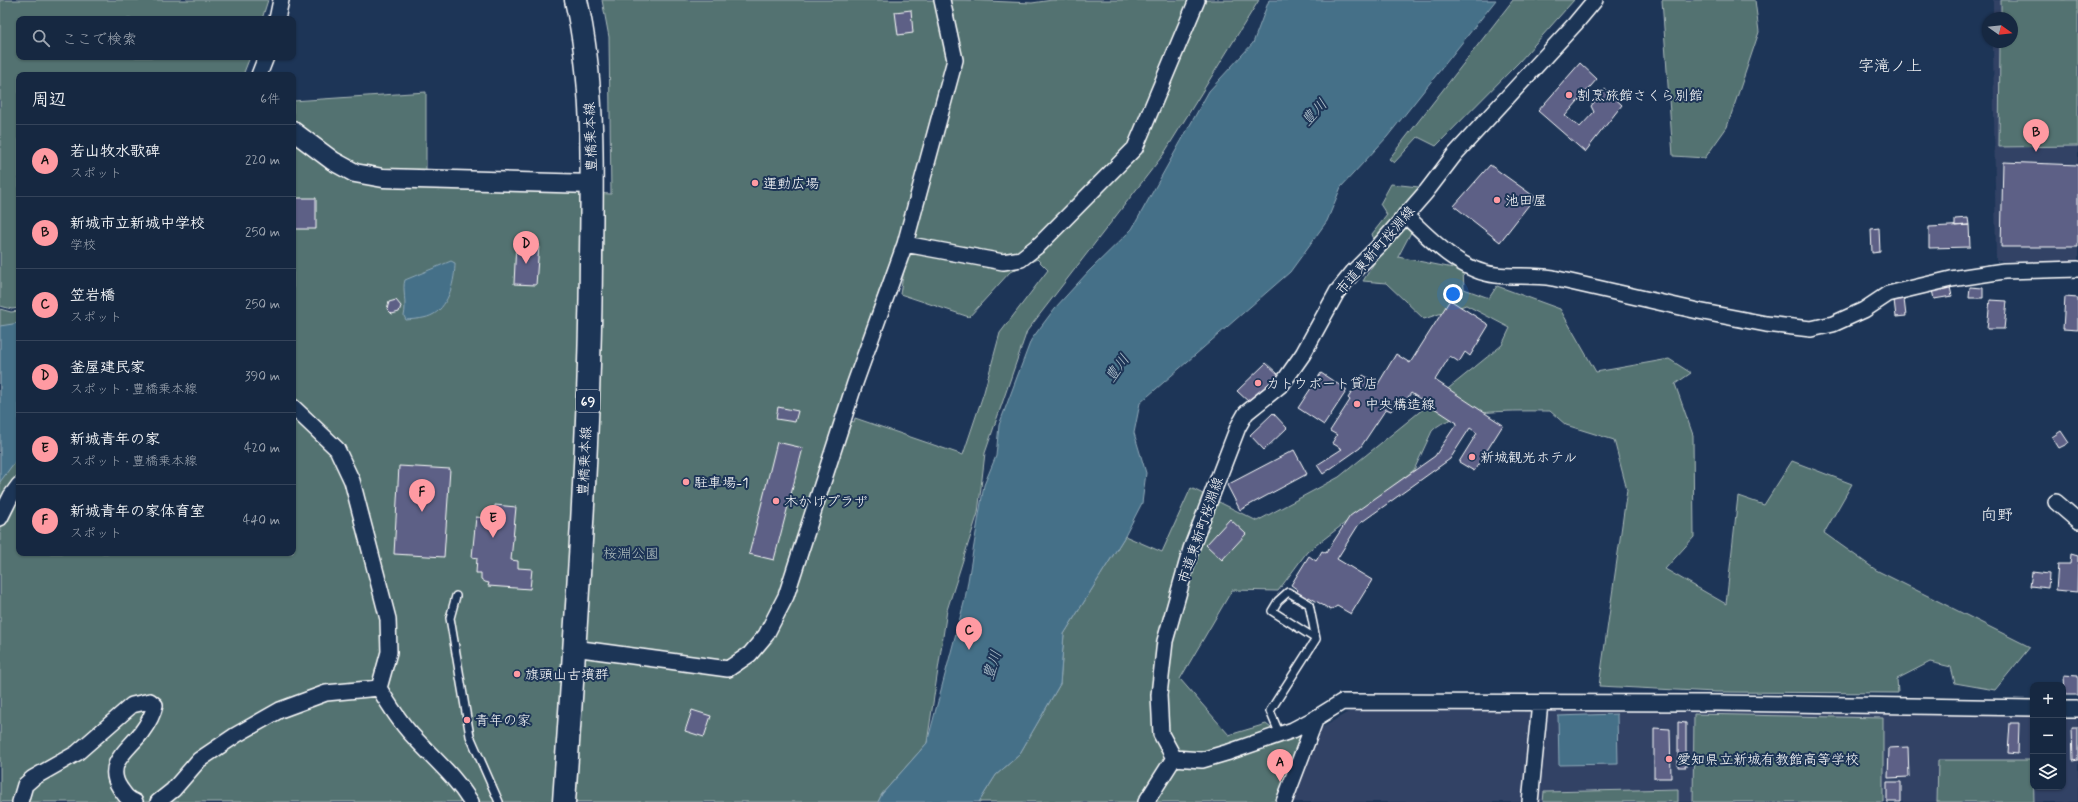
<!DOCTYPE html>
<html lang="ja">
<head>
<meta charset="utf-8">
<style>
  body { margin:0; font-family:Mynerve,"Klee One",sans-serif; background:#23344c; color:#f1f3f6 }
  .controls { position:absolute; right:12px; bottom:12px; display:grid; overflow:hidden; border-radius:8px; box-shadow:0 1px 3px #0004 }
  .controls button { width:36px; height:36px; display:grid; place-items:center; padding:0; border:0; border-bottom:1px solid #35445a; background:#162841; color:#f1f3f6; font:20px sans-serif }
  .compass { position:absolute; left:1982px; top:12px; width:36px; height:36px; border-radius:50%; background:#162841; box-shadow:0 1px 3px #0004; rotate:105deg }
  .you { position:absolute; left:1453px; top:294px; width:14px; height:14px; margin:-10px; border:3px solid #fff; border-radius:50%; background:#1a73e8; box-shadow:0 0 0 6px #1a73e833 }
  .badge { display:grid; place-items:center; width:26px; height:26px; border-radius:50%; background:#ff9aa2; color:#111; font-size:13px; font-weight:700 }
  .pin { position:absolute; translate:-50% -33px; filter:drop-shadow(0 1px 2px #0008) }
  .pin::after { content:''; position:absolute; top:21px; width:14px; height:12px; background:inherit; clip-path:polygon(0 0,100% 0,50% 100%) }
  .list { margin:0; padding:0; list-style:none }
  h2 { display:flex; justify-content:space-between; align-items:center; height:52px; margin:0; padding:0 16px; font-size:17px }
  h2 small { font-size:13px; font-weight:400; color:#9ea6b1 }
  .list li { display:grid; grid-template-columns:26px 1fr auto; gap:12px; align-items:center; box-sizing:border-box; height:72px; padding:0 16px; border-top:1px solid #35445a }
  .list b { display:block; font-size:15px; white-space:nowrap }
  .list p { margin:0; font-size:13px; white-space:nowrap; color:#9ea6b1 }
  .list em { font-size:13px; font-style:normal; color:#9ea6b1 }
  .icon { flex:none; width:22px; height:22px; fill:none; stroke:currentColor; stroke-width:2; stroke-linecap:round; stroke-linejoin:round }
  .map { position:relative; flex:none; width:2078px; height:802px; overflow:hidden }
  .search { position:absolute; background:#162841; box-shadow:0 1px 3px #0004; left:16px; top:16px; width:280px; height:44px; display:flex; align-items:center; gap:10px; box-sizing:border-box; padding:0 14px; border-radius:8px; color:#9ea6b1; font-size:15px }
  .panel { position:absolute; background:#162841; box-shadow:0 1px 3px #0004; left:16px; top:72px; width:280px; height:484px; border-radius:8px }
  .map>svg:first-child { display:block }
  .built { fill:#304265 }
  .green { fill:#537271; stroke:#a9b8b8; fill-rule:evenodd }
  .water { fill:#446f88; stroke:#8fa9b8 }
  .building { fill:#5d6186; stroke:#fff }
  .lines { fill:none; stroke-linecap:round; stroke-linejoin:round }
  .service-casing { stroke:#fff; stroke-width:10 }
  .minor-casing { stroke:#fff; stroke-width:18 }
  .tertiary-casing { stroke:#fff; stroke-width:21 }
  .primary-casing { stroke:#fff; stroke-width:25 }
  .service { stroke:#1d3557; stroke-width:7 }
  .minor { stroke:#1d3557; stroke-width:15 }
  .tertiary { stroke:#1d3557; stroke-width:18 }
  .primary { stroke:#1d3557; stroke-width:22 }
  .poi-dot { fill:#ff9aa2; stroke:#1d3557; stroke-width:1.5 }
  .labels { text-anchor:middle; stroke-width:4; stroke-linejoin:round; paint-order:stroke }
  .shield { fill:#1d3557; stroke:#bbc2cd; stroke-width:1 }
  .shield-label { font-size:13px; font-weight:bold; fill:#fff }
  .poi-label { font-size:14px; fill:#fff; stroke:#1d3557; text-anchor:start }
  .street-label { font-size:14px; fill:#fff; stroke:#1d3557 }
  .park-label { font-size:14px; fill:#b2c0bf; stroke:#1d3557 }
  .water-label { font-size:15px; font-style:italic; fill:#b4c5cf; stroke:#1d3557 }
  .quarter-label { font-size:16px; fill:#fff; stroke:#1d3557 }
</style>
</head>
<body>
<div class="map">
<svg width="2078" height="802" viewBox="0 0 2078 802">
  <rect width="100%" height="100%" fill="#1d3557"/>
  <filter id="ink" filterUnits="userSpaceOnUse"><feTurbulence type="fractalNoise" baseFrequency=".025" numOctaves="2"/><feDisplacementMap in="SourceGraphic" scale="8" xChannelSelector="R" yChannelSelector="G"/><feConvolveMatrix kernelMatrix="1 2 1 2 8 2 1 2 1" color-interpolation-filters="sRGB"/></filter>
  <g filter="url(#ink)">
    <path class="built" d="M1993 0H2078V263L1996 261 1993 42H2012V18H1993Z
      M1547 709 2033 714V787H2063V714H2078V802H1290L1316 731 1350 711Z"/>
    <path class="green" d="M0 0H268L262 19H19V57H250L243 75H19V308L12 309 0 306Z
      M602 0H964L1032 3 1052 0H1186L1199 4 1201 0H1259L1163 155 1027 331 985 453 978 513 947 610 927 743 882 794 878 802H0V309L11 312 19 311V553H293V101L426 92V185L611 194 609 37ZM900 235 1003 259 907 252 900 294 969 317 1010 272 1037 259 1048 270 1000 333 984 392 963 455 855 418 854 422 839 417 873 308Z
      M1513 0H1574L1519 62 1436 146 1418 137 1394 163 1389 159Z
      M1662 0H1755L1759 32 1727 127 1705 158 1673 156Z
      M2001 0H2078V146L1999 147 2000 42H2012V18H2001Z
      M1391 184 1419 187 1418 219 1398 257 1463 270 1464 289 1489 298 1497 286 1560 309 1596 372 1669 359 1691 373 1675 384 1693 435 1694 537 1665 569 1726 604 1738 496 1764 505 1792 461 1852 484 1824 533 1876 570 2030 647 1995 690 1955 683 1951 667 1930 662 1897 679 1898 693 1715 692 1599 686 1627 490 1614 440 1566 425 1550 411C1521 411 1452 408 1432 431L1414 470 1307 552 1278 591 1232 590 1180 679 1229 735 1266 724 1280 735 1311 725 1280 802H979L996 775 1019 755 1060 684 1064 634 1125 536 1162 552 1191 488 1257 521 1339 477 1502 345 1510 328 1466 305 1424 319 1386 283 1363 281 1379 255 1372 234 1387 215 1380 204Z
      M1694 714 1883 718V802H1693Z
      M1938 760H2033L2034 802H1937Z
      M1678 789V802H1543L1544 792Z"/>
    <path class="water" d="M1269 0H1496L1387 137 1341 187 1327 221 1290 272 1140 403 1134 433 1146 473 1142 503 1125 536 1064 634 1060 684 1019 755 996 775 979 802H878L882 794 927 743 965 599 984 485 996 456 999 425 1031 340 1055 308 1089 271 1132 229 1209 91 1253 43Z
      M451 261 455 263C455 280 449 305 434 314 426 319 415 319 406 320L404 316C407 304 402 288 405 280Z
      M19 323V456L0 482V326Z
      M1617 714 1618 764 1559 765 1558 716Z"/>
    <path class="building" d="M911 10 913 33 898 35 895 12Z
      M1580 63 1597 79 1565 116 1580 127 1594 112 1591 106 1605 89 1622 105 1585 152 1538 111Z
      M2003 162 2078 165V247H2001Z
      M293 163 294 198H316V229H293Z
      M1490 165 1535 197 1500 242 1454 206Z
      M1968 218 1969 225 1955 226V219Z
      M1969 225 1970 247 1929 248V227Z
      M1879 228 1880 252 1872 253 1871 229Z
      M516 243 539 245 536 285 514 284Z
      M1950 287 1952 296 1934 299 1932 290Z
      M1970 287 1983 288V298H1969Z
      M2065 297 2078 298V330L2063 329Z
      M1904 299 1906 316 1896 317 1894 300Z
      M396 300 401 306 399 312 392 314 387 309 389 302Z
      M1450 300 1489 325 1470 356 1465 352 1459 362 1450 356 1435 380 1503 425 1474 471 1459 462 1477 433 1470 428 1450 459 1359 524 1337 559 1372 580 1351 614 1337 606 1331 610 1309 597 1303 607 1291 600 1298 590 1291 585 1309 556 1316 561 1322 551 1326 553 1350 516 1435 456 1457 423 1411 393 1404 403 1399 399 1391 411 1386 409 1360 448 1323 474 1317 465 1342 449 1332 443 1337 435 1330 431 1350 400 1348 398 1363 375 1378 384 1396 354 1410 363Z
      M1990 300 2007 301 2004 329H1987Z
      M1266 363 1279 375 1251 404 1237 391Z
      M1321 373 1347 390 1324 425 1298 408Z
      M778 407 798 411 795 422 776 419Z
      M1273 413 1287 428 1264 450 1250 435Z
      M2061 431 2069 443 2059 448 2052 437Z
      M777 442 803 448 774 560 749 554Z
      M1294 450 1307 474 1240 510 1227 485Z
      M399 466 450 469 444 557 394 554Z
      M495 505 516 507 511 560 518 561V568L532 569 530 589 488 586 489 583 485 582 481 579V573H476L477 558 472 557 476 517 494 519Z
      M1230 519 1246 534 1222 560 1206 545Z
      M2071 554 2078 556 2077 592 2056 590 2058 564H2070Z
      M2032 572 2049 574 2048 588 2030 586Z
      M2064 675 2078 676V695H2065Z
      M692 710 711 716 704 737 685 731Z
      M1678 722 1686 723V767H1678Z
      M2010 723H2019L2018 754 2008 753Z
      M1654 728 1670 729 1671 778H1654Z
      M2072 728H2078V760L2073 761Z
      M1908 747 1909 777 1888 778 1889 748Z
      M1887 782H1901V802H1887Z"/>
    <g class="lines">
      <g class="service-casing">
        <path id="service" d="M456 596 450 618 470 736 499 802
          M1280 735 1270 711 1316 639 1309 604 1288 592 1278 601 1272 611 1316 639"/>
      </g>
      <g class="minor-casing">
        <path id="minor" d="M277 19 281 0
          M259 75 266 57
          M1405 215C1429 238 1461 272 1496 275 1515 277 1534 275 1553 278L1698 311 1766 324 1811 329 1833 324 1864 310 1888 294 1951 279 2004 271 2078 269
          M905 244 1003 262 1021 259 1040 244 1135 148 1197 0
          M293 407 337 449 352 481 388 619 389 652 379 688
          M2056 502 2078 521
          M0 518 11 496 19 485
          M574 648 728 669 750 654 766 635 786 596 855 383 905 244 955 60 942 0
          M2063 709H2078
          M1174 758 1161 734 1159 695 1165 641 1191 549 1238 427 1246 413 1282 384 1303 354 1337 292 1354 271 1378 247 1426 192 1455 154 1575 24 1595 0
          M1174 758 1202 760 1229 752 1293 730 1316 718 1342 702 1718 703 2033 708
          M20 802 25 785 33 778 77 753 132 705 150 701 155 705C153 715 147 725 141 733 128 750 104 764 120 788 125 795 127 799 135 802
          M158 802 173 790 199 760 236 735 280 710 326 693 379 688C389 705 399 721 412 735 433 758 454 775 471 802
          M1146 802 1174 758
          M1284 802 1316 718
          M1530 802 1540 703"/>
      </g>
      <g class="tertiary-casing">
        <path id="tertiary" d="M293 131 333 161 355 173 383 178 592 184"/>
      </g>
      <g class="primary-casing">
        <path id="primary" d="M564 802C576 621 590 439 591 257 592 172 595 84 576 0"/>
      </g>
      <use href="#service" class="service"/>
      <use href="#minor" class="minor"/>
      <use href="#tertiary" class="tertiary"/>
      <use href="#primary" class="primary"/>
    </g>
  </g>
  <g class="poi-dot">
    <circle cx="1569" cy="95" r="4"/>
    <circle cx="755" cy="183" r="4"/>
    <circle cx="1497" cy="200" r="4"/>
    <circle cx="1258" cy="383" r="4"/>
    <circle cx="1357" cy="404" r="4"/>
    <circle cx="1472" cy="457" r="4"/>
    <circle cx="686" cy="482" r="4"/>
    <circle cx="776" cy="501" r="4"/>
    <circle cx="517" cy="674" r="4"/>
    <circle cx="467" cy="720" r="4"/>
    <circle cx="1669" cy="759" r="4"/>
  </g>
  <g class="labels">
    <rect class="shield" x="576" y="390" width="24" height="22" rx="3"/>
    <g class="shield-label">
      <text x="588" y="406">69</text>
    </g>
    <g class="poi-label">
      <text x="1577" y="100">割烹旅館さくら別館</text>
      <text x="763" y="188">運動広場</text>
      <text x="1505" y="205">池田屋</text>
      <text x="1266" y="388">カトウボート貸店</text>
      <text x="1365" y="409">中央構造線</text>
      <text x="1480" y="462">新城観光ホテル</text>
      <text x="694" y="487">駐車場-1</text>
      <text x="784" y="506">木かげプラザ</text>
      <text x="525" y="679">旗頭山古墳群</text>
      <text x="475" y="725">青年の家</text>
      <text x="1677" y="764">愛知県立新城有教館高等学校</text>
    </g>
    <g class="street-label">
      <text transform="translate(590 137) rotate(-92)" y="5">豊橋乗本線</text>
      <text transform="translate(1375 250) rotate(-49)" y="5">市道東新町桜淵線</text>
      <text transform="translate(584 461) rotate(-87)" y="5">豊橋乗本線</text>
      <text transform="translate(1200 530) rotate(-71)" y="5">市道東新町桜淵線</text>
    </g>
    <g class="park-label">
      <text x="631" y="558">桜淵公園</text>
    </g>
    <g class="water-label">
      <text transform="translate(1314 112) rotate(-47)" y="5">豊川</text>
      <text transform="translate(1117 368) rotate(-54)" y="5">豊川</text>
      <text transform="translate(992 665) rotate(-72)" y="5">豊川</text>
    </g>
    <g class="quarter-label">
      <text x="1890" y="71">字滝ノ上</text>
      <text x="1997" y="520">向野</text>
    </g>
  </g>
</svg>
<div class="controls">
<button>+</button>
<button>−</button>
<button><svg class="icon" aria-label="layers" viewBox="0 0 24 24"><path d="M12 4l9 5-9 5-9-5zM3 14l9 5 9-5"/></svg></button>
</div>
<svg class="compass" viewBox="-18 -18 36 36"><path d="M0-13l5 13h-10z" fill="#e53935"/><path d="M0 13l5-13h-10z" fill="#9ea6b1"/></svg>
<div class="you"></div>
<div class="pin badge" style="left:1280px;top:782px">A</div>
<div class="pin badge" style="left:2036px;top:152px">B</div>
<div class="pin badge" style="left:969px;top:650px">C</div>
<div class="pin badge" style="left:526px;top:264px">D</div>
<div class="pin badge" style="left:493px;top:538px">E</div>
<div class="pin badge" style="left:422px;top:512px">F</div>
<div class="search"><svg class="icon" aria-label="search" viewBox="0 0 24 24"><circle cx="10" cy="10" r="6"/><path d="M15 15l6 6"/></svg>ここで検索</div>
<section class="panel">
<h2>周辺<small>6件</small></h2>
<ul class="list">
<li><span class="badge">A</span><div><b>若山牧水歌碑</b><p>スポット</p></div><em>220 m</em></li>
<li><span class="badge">B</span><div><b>新城市立新城中学校</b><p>学校</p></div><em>250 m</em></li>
<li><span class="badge">C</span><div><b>笠岩橋</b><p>スポット</p></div><em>250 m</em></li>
<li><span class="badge">D</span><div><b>釜屋建民家</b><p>スポット · 豊橋乗本線</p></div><em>390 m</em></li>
<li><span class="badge">E</span><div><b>新城青年の家</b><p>スポット · 豊橋乗本線</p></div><em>420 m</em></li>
<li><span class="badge">F</span><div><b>新城青年の家体育室</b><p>スポット</p></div><em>440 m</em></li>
</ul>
</section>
</div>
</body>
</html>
